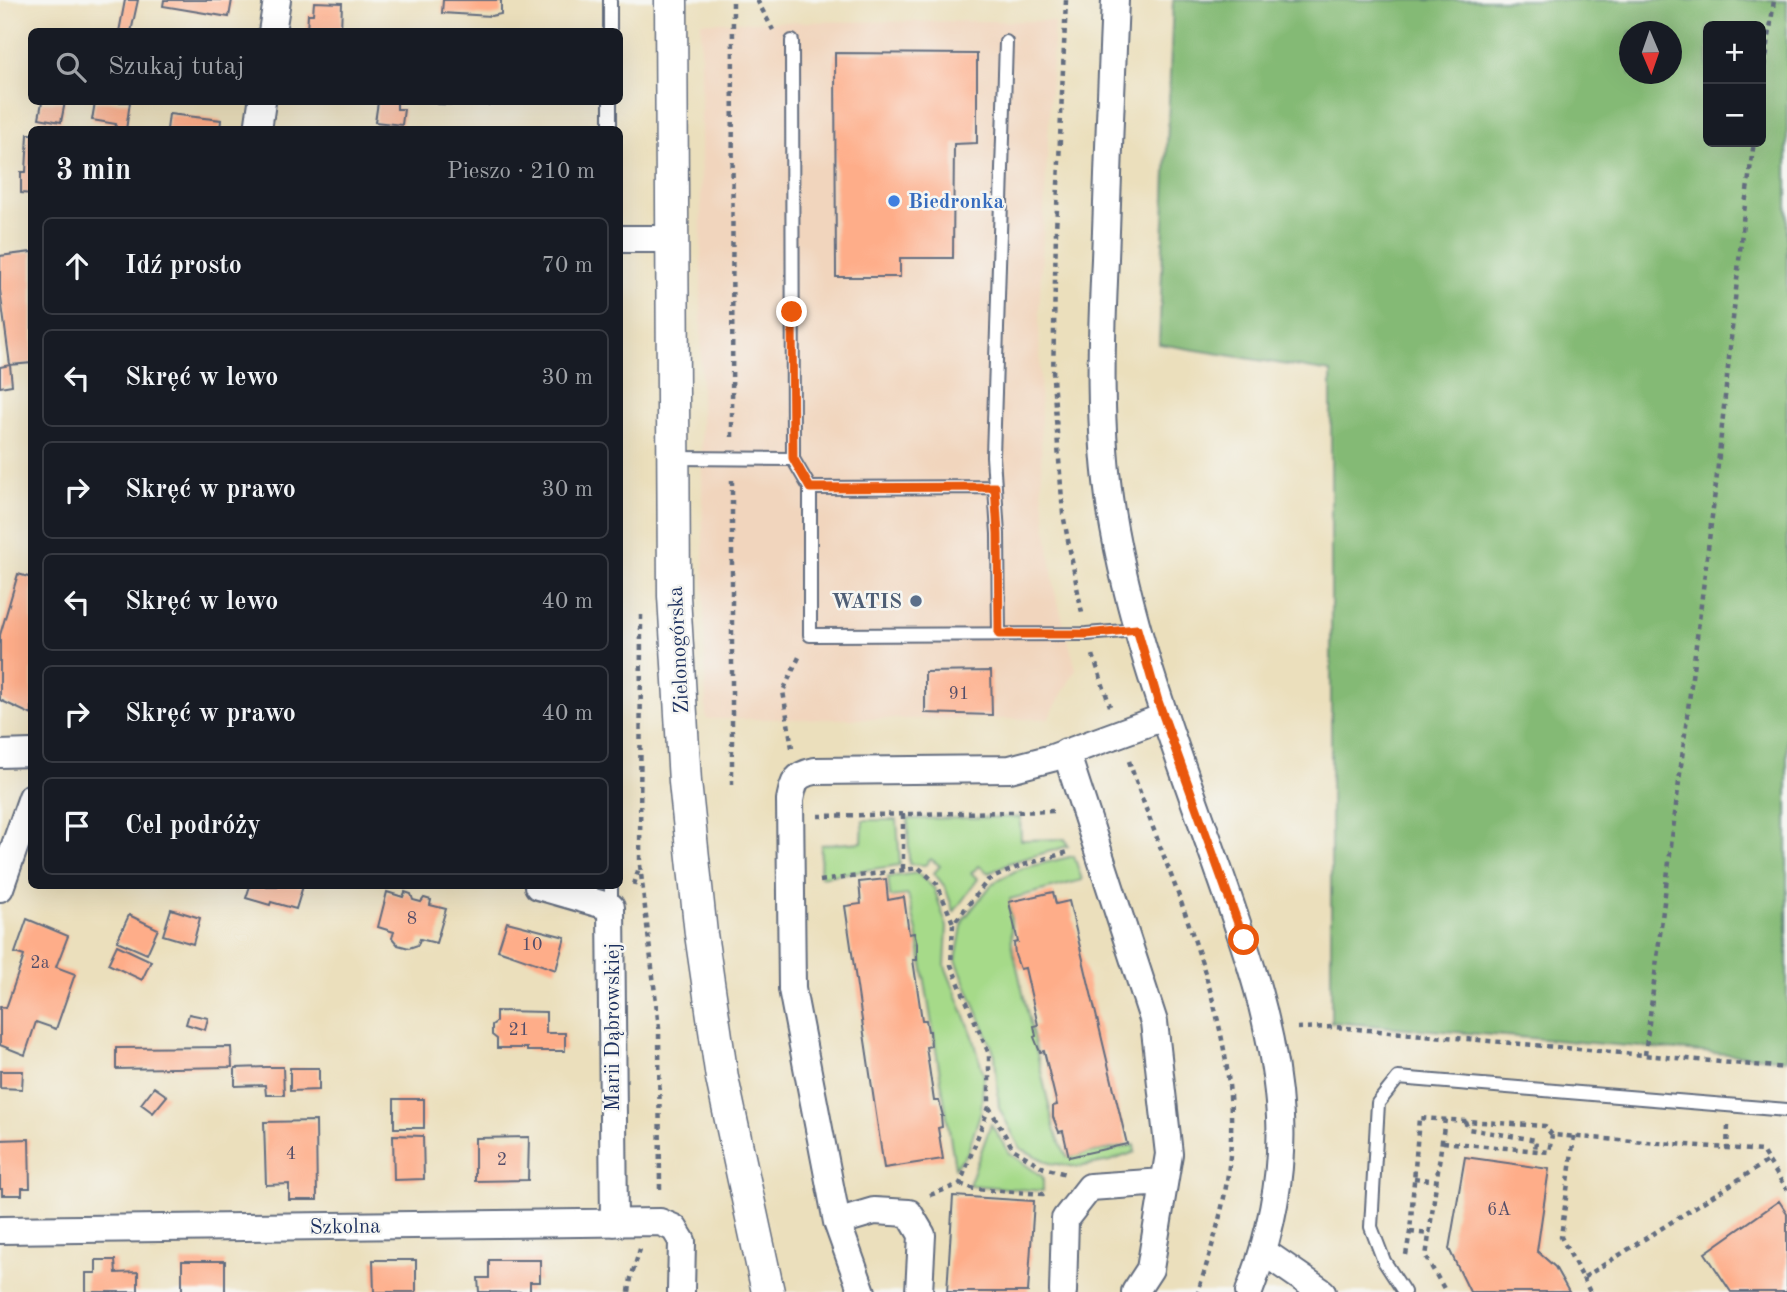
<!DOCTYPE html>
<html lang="pl">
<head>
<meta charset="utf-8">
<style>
  body { margin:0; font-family:"Old Standard TT",serif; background:#242831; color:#f1f3f6 }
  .controls { position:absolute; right:21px; top:21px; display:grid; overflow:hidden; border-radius:10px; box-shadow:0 7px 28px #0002 }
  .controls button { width:63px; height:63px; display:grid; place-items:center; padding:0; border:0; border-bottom:2px solid #363941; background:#171b24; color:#f1f3f6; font:35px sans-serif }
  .compass { position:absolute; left:1619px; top:21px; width:63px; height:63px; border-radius:50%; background:#171b24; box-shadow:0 7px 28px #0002; rotate:178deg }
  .stop { position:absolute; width:21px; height:21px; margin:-16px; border:5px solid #ea580c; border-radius:50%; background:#fff }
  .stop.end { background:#ea580c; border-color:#fff; box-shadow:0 2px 7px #0008 }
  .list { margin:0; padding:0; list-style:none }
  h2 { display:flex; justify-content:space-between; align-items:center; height:91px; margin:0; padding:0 28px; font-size:30px }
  h2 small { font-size:23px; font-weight:400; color:#9ea1a6 }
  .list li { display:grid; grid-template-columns:46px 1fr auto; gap:21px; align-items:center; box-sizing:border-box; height:98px; margin:0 14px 14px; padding:0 14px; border:2px solid #363941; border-radius:10px }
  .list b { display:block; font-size:26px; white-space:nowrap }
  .list em { font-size:23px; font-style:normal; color:#9ea1a6 }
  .icon { flex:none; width:38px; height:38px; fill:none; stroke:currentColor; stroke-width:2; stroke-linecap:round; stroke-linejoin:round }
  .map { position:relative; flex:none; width:1787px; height:1292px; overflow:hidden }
  .search { position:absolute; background:#171b24; box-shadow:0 7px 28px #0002; left:28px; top:28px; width:595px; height:77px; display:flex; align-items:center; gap:18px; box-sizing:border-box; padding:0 24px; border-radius:10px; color:#9ea1a6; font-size:26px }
  .panel { position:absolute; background:#171b24; box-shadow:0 7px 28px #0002; left:28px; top:126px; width:595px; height:763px; border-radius:10px }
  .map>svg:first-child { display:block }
  .built { fill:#f1d5bd }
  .green { fill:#a6da89; stroke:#608474; stroke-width:2 }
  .forest { fill:#84ba75; stroke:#50746a; stroke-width:2; fill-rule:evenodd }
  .building { fill:#fead89 }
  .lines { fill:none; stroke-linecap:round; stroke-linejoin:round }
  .service-casing { stroke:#646d7f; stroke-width:16 }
  .minor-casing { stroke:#646d7f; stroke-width:30 }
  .tertiary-casing { stroke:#646d7f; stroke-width:35 }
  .path { stroke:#646d7f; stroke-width:4.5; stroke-dasharray:5 5; stroke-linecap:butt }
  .service { stroke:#fff; stroke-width:12 }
  .minor { stroke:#fff; stroke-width:26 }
  .tertiary { stroke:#fff; stroke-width:32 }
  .route { stroke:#ea580c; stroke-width:9 }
  .shop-dot { fill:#3f7fe0; stroke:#f6f6f2; stroke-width:2.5 }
  .service-dot { fill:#5c6f8a; stroke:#f6f6f2; stroke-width:2.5 }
  .labels { text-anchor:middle; stroke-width:5; stroke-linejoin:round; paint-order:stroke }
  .number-label { font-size:18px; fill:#544e69 }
  .shop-label { font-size:21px; font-weight:bold; fill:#366cbe; stroke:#f6f6f2; text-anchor:start }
  .service-label { font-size:21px; font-weight:bold; fill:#4e5e75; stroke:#f6f6f2; text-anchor:end }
  .street-label { font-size:21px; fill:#1b2f5e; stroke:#f6f6f2 }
</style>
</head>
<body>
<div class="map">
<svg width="1787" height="1292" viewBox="0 0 1787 1292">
  <rect width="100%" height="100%" fill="#f6f6f2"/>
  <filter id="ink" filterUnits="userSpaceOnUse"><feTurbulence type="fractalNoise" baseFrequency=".0143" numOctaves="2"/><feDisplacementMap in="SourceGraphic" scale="14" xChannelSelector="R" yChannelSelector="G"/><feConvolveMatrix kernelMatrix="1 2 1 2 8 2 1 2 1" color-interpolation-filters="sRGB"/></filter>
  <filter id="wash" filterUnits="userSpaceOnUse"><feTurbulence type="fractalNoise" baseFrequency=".00686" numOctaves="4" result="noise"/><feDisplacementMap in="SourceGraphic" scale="28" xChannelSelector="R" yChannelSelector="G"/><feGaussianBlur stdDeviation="1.57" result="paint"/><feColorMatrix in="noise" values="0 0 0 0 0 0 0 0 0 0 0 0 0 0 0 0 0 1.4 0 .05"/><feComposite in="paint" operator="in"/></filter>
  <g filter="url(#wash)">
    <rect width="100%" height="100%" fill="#ebdfbc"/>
    <path class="built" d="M1054 21 1039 313 1042 488 1054 588 1076 669 1048 719H706L701 414V22Z"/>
    <path class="green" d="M1020 817 1021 840 1065 839 1068 846 1009 863 989 873 979 866 971 873 978 879 954 912 945 887 934 873 940 866 931 859 925 865 909 864 908 819Z
      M863 820H897L900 865 820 877 821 845 862 842Z
      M1074 856 1082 880 1010 899 1012 945 1055 1132 1067 1157 1134 1145 1135 1152 1110 1161 1078 1167 1049 1163 1020 1148 999 1108 995 1055 956 960 963 920 993 883 1019 869Z
      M917 873 934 888 947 927 945 966 973 1036 984 1076 981 1111 967 1154 955 1167 917 932 908 895 890 897 888 877Z
      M991 1124 1009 1153 1043 1177V1191L969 1185Z"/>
    <path class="forest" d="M1173 0H1787V1059L1331 1022V372L1159 344ZM1708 26H1761V142H1708ZM1630 32H1672V74H1630Z"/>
    <g id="blocks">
      <path class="building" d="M125 0H138L131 32H119Z
        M164 0H232L229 17 163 6Z
        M443 0H501V14L491 16 442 13Z
        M314 2 342 3 341 32H307L308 14H313Z
        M835 53 977 54V143L954 144 953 258H900V277H836Z
        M42 102H65L61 122 39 118Z
        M95 102H130L126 130H115L116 124 92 120Z
        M378 102H397V109H404L402 125 375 122Z
        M437 102H488V105L437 104Z
        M169 114 221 120 220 130H167Z
        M28 134H32V194L21 193V172H26Z
        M32 252V363L10 365 0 290V256Z
        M10 365 12 385 0 387V367Z
        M18 574 32 578V715L0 700V635Z
        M991 671 992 715 925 713V672Z
        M886 879 888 900 904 897 909 934 914 933 917 944V960H913L922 1020H926L928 1031H930L931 1046 926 1047 934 1101H939L943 1116H941L942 1127 938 1128 943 1159 884 1168 845 906 861 904 859 882Z
        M250 886H303L296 909 271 902 270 905 246 898Z
        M387 892 403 897 405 892 411 894 413 900 421 902 424 898 431 900 430 905 446 909 436 943 420 939 418 945 409 948 398 945 392 938 394 932 378 927Z
        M1053 892 1056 904 1069 901 1127 1144 1069 1157 1063 1131 1059 1132 1053 1117V1106L1057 1105 1044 1051 1040 1052 1034 1037 1036 1036 1034 1026 1038 1025 1025 968 1020 969 1015 955 1014 943 1018 942 1009 902Z
        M171 909 200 918 193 944 163 935Z
        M129 915 158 929 147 954 117 941Z
        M27 919 68 936 56 967 75 974 56 1029 36 1022 25 1055 0 1045V1007L6 1008 24 956 15 953Z
        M507 922 565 937 556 970 498 950Z
        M117 945 151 961 142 980 108 964Z
        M496 1011 546 1012V1033H565V1051H527V1048H497V1039L492 1035V1025L496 1022Z
        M189 1014 208 1018 205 1030 186 1024Z
        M231 1047 232 1067 116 1069V1048Z
        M266 1067H283L284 1095H266L265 1085 235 1086V1068Z
        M290 1068H319V1090L290 1091Z
        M0 1071H23L22 1089 0 1088Z
        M154 1087 167 1096 153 1113 141 1104Z
        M394 1099H424V1128H394Z
        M316 1121 317 1200H289V1184L266 1185 264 1122Z
        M393 1135 423 1136 424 1179 394 1180Z
        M529 1137 528 1180 475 1181V1138Z
        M29 1139 30 1188H22V1195H2V1189H0V1140Z
        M1465 1157 1549 1169 1537 1251 1555 1267 1569 1292H1470L1449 1249Z
        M953 1196 1034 1201 1028 1292H947Z
        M1779 1201 1787 1213V1292H1731L1705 1253Z
        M96 1260H115L116 1273 138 1272V1292H86V1273H96Z
        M373 1260H416V1292H374Z
        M489 1260H540V1282H530V1292H479L478 1278H489Z
        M182 1261H225V1292H182Z"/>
    </g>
  </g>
  <g filter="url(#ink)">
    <use href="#blocks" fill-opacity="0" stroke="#646d7f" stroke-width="2"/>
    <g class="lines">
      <g class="service-casing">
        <path id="service" d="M610 0V32
          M792 41 793 459 810 488V635L1086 634 1137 630
          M610 102V130
          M674 458 793 459
          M810 488 995 487
          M999 634 998 534 993 456 1006 42
          M611 886V907
          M1404 1292 1384 1261 1371 1227 1378 1103 1398 1078 1787 1110"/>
      </g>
      <g class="minor-casing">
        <path id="minor" d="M1115 0C1111 86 1108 173 1105 259 1101 342 1098 428 1111 511 1130 629 1173 741 1213 854 1243 939 1275 1025 1280 1117 1283 1176 1270 1237 1249 1292
          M272 32 277 0
          M258 130 262 102
          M620 239H672
          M1066 752 1154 1022 1169 1154 1150 1269 1135 1292
          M0 754 32 753
          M538 886 611 907 614 1223
          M0 888 32 797
          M837 1222 874 1211 909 1213 922 1235 919 1292
          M0 1230 660 1222 674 1228 682 1241 681 1292
          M1264 1252 1322 1292
          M862 1292 837 1222 792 989 790 800C794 781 795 775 815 771L1010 769 1052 758 1164 717
          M1063 1292 1065 1219 1090 1187 1164 1182"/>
      </g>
      <g class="tertiary-casing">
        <path id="tertiary" d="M671 0 674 596 685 782 701 934 722 1078 768 1292"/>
      </g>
      <path class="path" d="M757 0 773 30
        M1066 0 1056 231 1053 378 1063 514 1082 613
        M1761 96 1774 0
        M732 437 733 0
        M732 480V787
        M641 615 640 865 659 1028 660 1193
        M1093 655 1110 706
        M792 748 783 691 801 653
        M1129 761C1168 878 1235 1010 1231 1136 1230 1190 1214 1241 1198 1292
        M903 814V870
        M818 816 1057 811
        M820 881 919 868 937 884 953 923
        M634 885 639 867
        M1297 1028 1335 1027 1787 1068
        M1645 1055 1716 484 1744 212 1754 142
        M989 1107 1013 1149 1044 1168 1066 1174
        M1445 1119 1426 1257 1446 1292
        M1465 1121 1468 1129 1536 1140 1535 1151
        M1728 1126 1727 1148 1762 1151 1787 1190
        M1574 1136 1561 1237 1583 1278 1768 1161
        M1443 1142 1549 1152 1552 1135
        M1414 1178 1438 1181
        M960 1184 974 1189 1043 1194 1048 1191
        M930 1195 960 1184 989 1107V1054L951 965 953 924 988 880 1020 866 1068 852
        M1410 1232 1430 1234
        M1406 1255 1410 1232 1419 1118 1545 1126 1552 1135 1727 1148
        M1583 1278 1590 1292
        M629 1292 631 1278 640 1249"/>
      <use href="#service" class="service"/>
      <use href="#minor" class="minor"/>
      <use href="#tertiary" class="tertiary"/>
    </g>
  </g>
  <g class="lines" filter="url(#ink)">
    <path class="route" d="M792 312 793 458 810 488 995 487 998 534 999 634H1086L1137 629 1158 701 1244 940"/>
  </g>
  <circle class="shop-dot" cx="894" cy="201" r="7"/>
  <circle class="service-dot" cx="916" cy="601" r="7"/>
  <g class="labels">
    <g class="number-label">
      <text x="959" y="699">91</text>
      <text x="412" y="924">8</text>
      <text x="532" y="950">10</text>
      <text x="40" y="968">2a</text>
      <text x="519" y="1035">21</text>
      <text x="291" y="1159">4</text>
      <text x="502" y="1165">2</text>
      <text x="1499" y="1215">6A</text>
    </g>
    <g class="shop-label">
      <text x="908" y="208">Biedronka</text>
    </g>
    <g class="service-label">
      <text x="902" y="608">WATIS</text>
    </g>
    <g class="street-label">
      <text transform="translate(678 650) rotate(-93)" y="7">Zielonogórska</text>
      <text transform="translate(612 1027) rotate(-90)" y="7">Marii Dąbrowskiej</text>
      <text transform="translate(345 1226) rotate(-1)" y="7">Szkolna</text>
    </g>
  </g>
</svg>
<div class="controls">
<button>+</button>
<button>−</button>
</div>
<svg class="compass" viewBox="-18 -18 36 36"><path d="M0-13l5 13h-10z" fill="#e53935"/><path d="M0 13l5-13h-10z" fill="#9ea1a6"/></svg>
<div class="stop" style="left:1244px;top:940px"></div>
<div class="stop end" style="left:792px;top:312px"></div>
<div class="search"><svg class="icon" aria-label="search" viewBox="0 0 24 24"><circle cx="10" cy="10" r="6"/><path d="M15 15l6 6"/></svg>Szukaj tutaj</div>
<section class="panel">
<h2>3 min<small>Pieszo · 210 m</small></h2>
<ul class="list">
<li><svg class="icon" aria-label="ahead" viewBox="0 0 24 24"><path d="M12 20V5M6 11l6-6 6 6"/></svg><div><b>Idź prosto</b></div><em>70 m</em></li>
<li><svg class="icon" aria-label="left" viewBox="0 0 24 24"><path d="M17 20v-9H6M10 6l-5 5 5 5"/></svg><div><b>Skręć w lewo</b></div><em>30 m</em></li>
<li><svg class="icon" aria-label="right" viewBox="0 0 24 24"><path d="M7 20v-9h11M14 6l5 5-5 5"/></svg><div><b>Skręć w prawo</b></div><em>30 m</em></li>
<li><svg class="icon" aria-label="left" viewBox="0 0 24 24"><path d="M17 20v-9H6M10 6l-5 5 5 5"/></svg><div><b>Skręć w lewo</b></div><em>40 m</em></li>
<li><svg class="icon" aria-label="right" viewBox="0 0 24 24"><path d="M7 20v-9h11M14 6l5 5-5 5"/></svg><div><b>Skręć w prawo</b></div><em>40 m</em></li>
<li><svg class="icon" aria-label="arrive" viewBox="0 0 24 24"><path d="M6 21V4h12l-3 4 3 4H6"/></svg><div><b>Cel podróży</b></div></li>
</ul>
</section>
</div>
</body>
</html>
